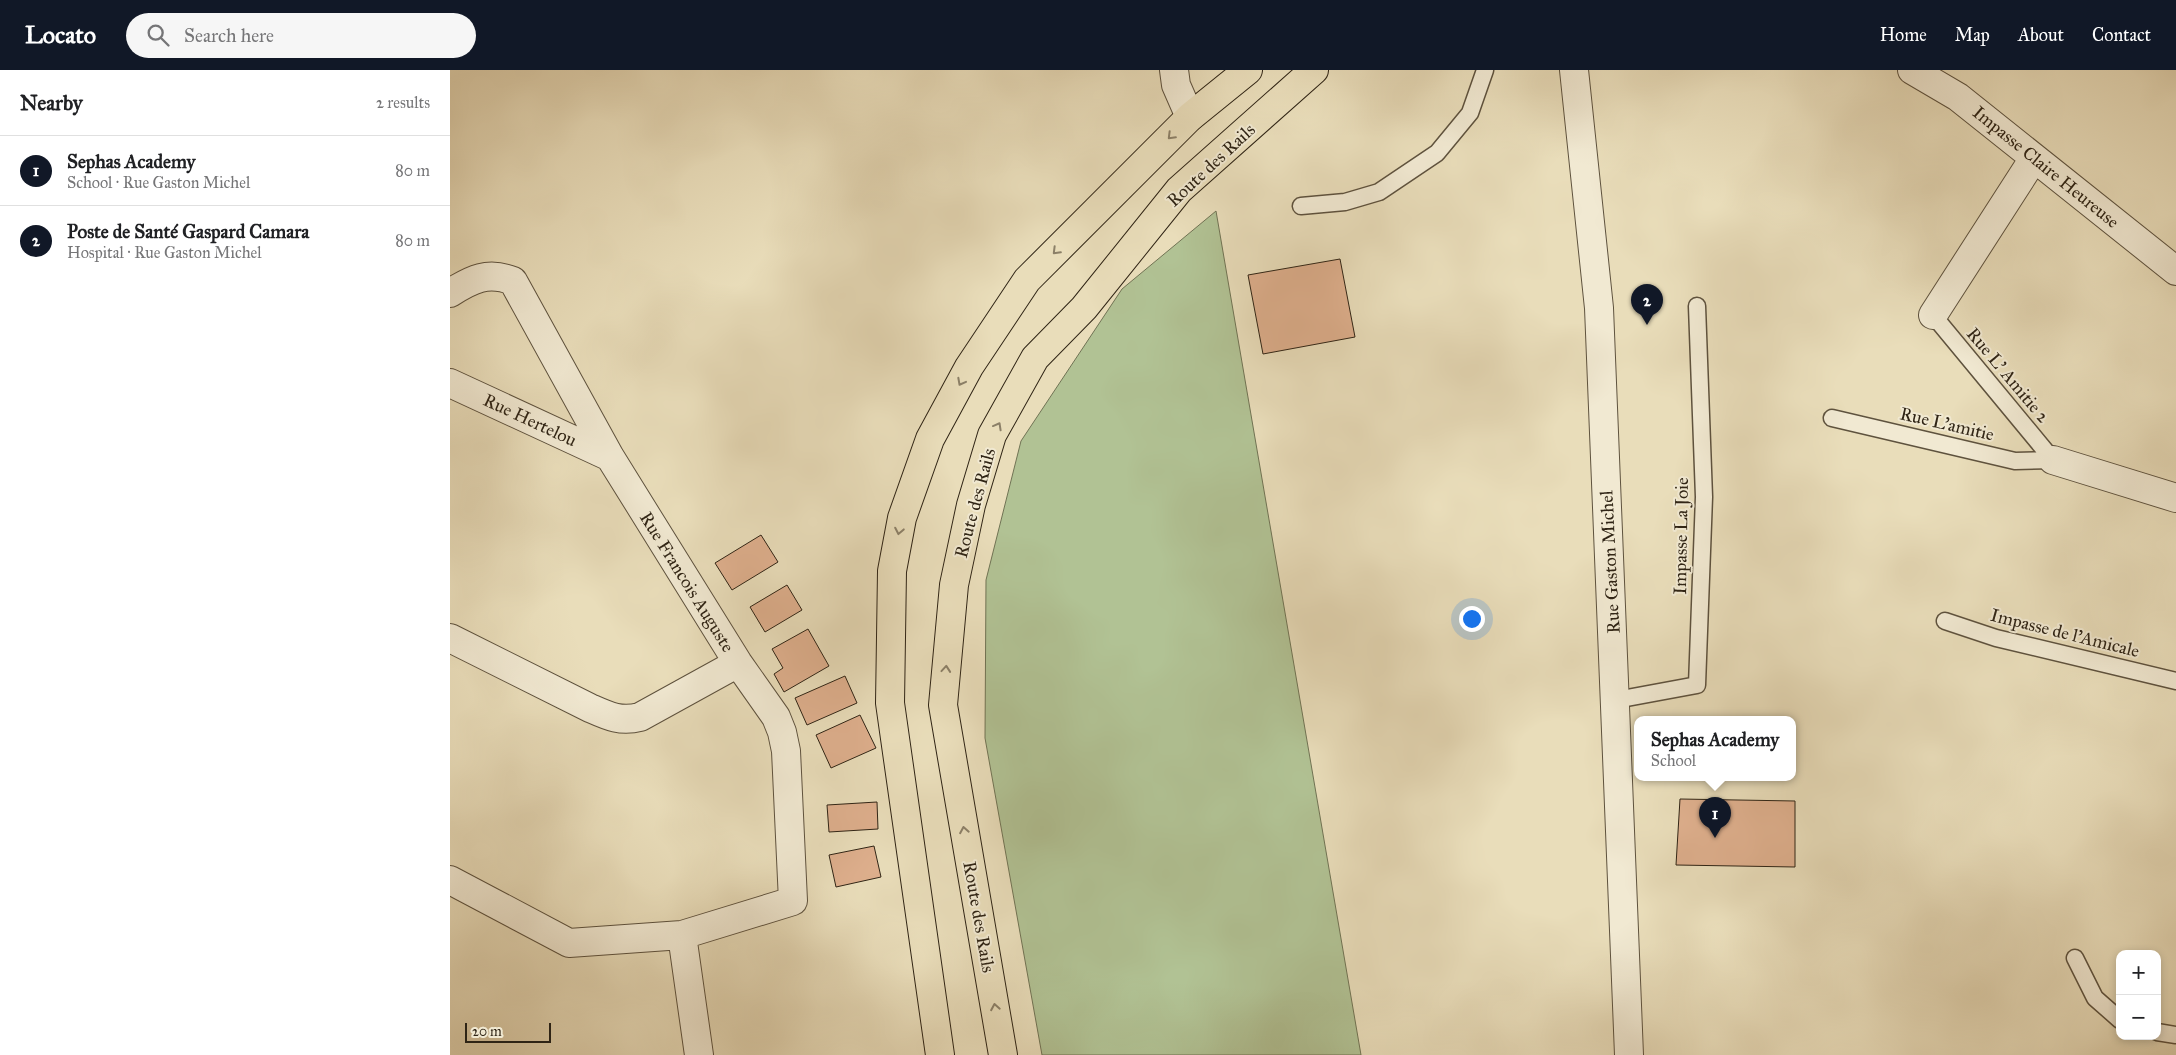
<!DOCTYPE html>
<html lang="en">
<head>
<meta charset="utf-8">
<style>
  body { margin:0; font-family:"IM FELL Great Primer",serif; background:#f6f6f6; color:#202124 }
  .controls { position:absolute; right:15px; bottom:15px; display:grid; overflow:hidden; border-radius:10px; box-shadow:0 2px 8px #0003 }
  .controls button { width:45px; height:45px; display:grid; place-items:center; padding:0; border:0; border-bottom:1px solid #e0e0e0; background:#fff; color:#202124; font:25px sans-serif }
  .scale { position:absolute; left:15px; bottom:12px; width:86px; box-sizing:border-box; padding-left:5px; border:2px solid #2f2415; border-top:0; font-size:14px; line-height:18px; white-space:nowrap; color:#2f2415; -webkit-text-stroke:4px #f1e9d2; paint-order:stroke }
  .you { position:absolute; left:1021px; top:548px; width:18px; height:18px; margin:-12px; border:4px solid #fff; border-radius:50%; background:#1a73e8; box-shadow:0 0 0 8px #1a73e833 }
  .badge { display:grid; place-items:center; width:32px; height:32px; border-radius:50%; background:#111827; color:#fff; font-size:16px; font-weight:700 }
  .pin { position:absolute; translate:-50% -41px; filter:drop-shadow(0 1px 2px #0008) }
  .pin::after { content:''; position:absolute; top:26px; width:18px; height:15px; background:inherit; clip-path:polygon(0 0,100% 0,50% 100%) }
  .popup { position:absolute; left:1184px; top:646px; width:162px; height:65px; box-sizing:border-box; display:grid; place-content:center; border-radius:10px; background:#fff; filter:drop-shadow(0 1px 4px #0005); font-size:16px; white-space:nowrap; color:#757577 }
  .popup b { font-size:19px; color:#202124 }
  .popup::after { content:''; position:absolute; left:50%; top:100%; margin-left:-10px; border:10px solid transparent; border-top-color:#fff }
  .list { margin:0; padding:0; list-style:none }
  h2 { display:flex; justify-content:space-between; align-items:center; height:65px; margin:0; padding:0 20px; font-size:21px }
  h2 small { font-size:16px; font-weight:400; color:#757577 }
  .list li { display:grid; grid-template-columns:32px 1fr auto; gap:15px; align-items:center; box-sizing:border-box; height:70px; padding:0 20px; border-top:1px solid #e0e0e0 }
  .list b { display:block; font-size:19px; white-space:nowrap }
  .list p { margin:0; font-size:16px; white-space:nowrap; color:#757577 }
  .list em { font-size:16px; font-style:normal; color:#757577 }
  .icon { flex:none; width:28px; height:28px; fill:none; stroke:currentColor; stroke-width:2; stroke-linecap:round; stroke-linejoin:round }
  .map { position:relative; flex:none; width:1726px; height:985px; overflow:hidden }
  header { display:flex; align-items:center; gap:30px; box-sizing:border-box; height:70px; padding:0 25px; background:#111827; color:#fff }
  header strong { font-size:24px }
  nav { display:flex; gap:28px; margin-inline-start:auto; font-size:18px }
  .search { width:350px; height:45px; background:#f6f6f6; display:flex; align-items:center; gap:12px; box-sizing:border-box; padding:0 18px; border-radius:28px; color:#757577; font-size:19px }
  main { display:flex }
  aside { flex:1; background:#fff }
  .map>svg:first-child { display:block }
  .green { fill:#b1c294; stroke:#707354 }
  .building { fill:#deaf8d; stroke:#2f2415 }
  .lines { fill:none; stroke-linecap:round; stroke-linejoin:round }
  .service-casing { stroke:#5e523e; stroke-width:19 }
  .minor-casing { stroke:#5e523e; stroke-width:30 }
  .tertiary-casing { stroke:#5e523e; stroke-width:30 }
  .primary-casing { stroke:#2f2415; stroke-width:30 }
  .service { stroke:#f1e9d2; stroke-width:16 }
  .minor { stroke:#f1e9d2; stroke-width:28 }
  .tertiary { stroke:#f1e9d2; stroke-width:28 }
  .primary { stroke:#e9ddba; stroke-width:28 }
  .oneway { stroke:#8c8068 }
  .labels { text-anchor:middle; stroke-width:4; stroke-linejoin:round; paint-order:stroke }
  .street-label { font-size:18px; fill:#2f2415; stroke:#f1e9d2 }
</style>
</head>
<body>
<header>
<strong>Locato</strong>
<div class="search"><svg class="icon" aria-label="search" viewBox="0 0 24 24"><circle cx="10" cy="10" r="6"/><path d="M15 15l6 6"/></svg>Search here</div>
<nav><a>Home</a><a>Map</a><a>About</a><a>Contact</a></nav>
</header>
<main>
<aside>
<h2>Nearby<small>2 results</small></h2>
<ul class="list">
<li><span class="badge">1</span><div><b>Sephas Academy</b><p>School · Rue Gaston Michel</p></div><em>80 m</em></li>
<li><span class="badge">2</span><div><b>Poste de Santé Gaspard Camara</b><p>Hospital · Rue Gaston Michel</p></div><em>80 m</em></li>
</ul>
</aside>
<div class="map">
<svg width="1726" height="985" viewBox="0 0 1726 985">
  <rect width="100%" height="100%" fill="#e9ddba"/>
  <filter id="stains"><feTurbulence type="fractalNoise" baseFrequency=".004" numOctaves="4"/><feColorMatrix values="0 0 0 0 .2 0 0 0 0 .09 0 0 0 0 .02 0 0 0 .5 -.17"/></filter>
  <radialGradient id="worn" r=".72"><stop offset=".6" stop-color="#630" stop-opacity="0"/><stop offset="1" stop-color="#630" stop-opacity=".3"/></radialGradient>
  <path class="green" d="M766 141 911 985H592L535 668 536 510 571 371 672 219Z"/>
  <path class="building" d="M890 189 905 267 813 284 798 205Z
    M311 465 328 492 282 520 265 493Z
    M337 515 352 540 315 562 300 537Z
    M358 559 379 596 334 622 324 604 333 598 322 579Z
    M395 606 407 633 357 655 345 628Z
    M410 645 426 678 381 698 366 665Z
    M1230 729 1345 731V797L1226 795Z
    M427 732 428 759 379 762 377 735Z
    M424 776 431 807 386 817 379 785Z"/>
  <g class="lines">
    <g class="service-casing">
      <path id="service" d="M851 136 895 132 929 122 987 83 1020 43 1035 0
        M1483 245 1603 390
        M1382 348 1565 391 1603 390
        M1495 551 1546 568 1726 611
        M1166 630 1247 615 1254 427 1247 236
        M1625 888 1645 928 1670 950
        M1707 962 1726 965"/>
    </g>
    <g class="minor-casing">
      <path id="minor" d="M724 0 726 15 740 47
        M1462 0 1508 27 1726 201
        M0 223C22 209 38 201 63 211L160 387 288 593 326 647 332 662 336 681 343 831 232 865 119 873 0 810
        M1483 245 1584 88
        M0 313 160 387
        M1603 390 1726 428
        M0 568 140 638C158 646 170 652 190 647L288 593
        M232 865 249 985"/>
    </g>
    <g class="tertiary-casing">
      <path id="tertiary" d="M1124 0 1149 238 1179 985"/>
    </g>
    <g class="primary-casing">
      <path id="primary" d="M490 985 440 633 442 501 452 448 480 369 519 297 577 210 740 47 798 0
        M553 985 493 635 504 515 521 435 542 365 585 288 634 238 729 120 864 0"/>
    </g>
    <use href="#service" class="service"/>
    <use href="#minor" class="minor"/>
    <use href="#tertiary" class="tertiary"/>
    <use href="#primary" class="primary"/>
  </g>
  <defs><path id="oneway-chevron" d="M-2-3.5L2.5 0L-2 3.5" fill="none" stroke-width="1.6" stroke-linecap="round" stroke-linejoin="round" transform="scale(1.25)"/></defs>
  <g class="oneway">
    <use href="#oneway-chevron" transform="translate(721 66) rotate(135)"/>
    <use href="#oneway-chevron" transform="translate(606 181) rotate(135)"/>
    <use href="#oneway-chevron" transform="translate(511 312) rotate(118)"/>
    <use href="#oneway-chevron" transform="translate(548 356) rotate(-61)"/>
    <use href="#oneway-chevron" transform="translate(449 461) rotate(101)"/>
    <use href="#oneway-chevron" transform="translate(496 599) rotate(-85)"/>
    <use href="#oneway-chevron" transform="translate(514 760) rotate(-100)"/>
    <use href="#oneway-chevron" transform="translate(545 937) rotate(-100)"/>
  </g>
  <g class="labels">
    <g class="street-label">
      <text transform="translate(761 95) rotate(-43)" y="6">Route des Rails</text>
      <text transform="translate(1596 97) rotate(39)" y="6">Impasse Claire Heureuse</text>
      <text transform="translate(1558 305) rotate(50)" y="6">Rue L' Amitie 2</text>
      <text transform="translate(80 350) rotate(25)" y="6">Rue Hertelou</text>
      <text transform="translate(1497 354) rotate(13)" y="6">Rue L'amitie</text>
      <text transform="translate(525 433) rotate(-75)" y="6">Route des Rails</text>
      <text transform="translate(1231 466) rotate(-89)" y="6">Impasse La Joie</text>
      <text transform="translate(1160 492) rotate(-93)" y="6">Rue Gaston Michel</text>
      <text transform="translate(237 512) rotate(58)" y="6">Rue Francois Auguste</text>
      <text transform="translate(1615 563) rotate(14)" y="6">Impasse de l'Amicale</text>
      <text transform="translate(529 847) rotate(80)" y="6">Route des Rails</text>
    </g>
  </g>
  <rect width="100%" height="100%" filter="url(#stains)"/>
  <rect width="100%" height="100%" fill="url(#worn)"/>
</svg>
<div class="controls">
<button>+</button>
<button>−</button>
</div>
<div class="scale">20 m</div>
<div class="you"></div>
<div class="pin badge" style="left:1265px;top:768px">1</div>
<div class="popup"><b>Sephas Academy</b>School</div>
<div class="pin badge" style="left:1197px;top:255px">2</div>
</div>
</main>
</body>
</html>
